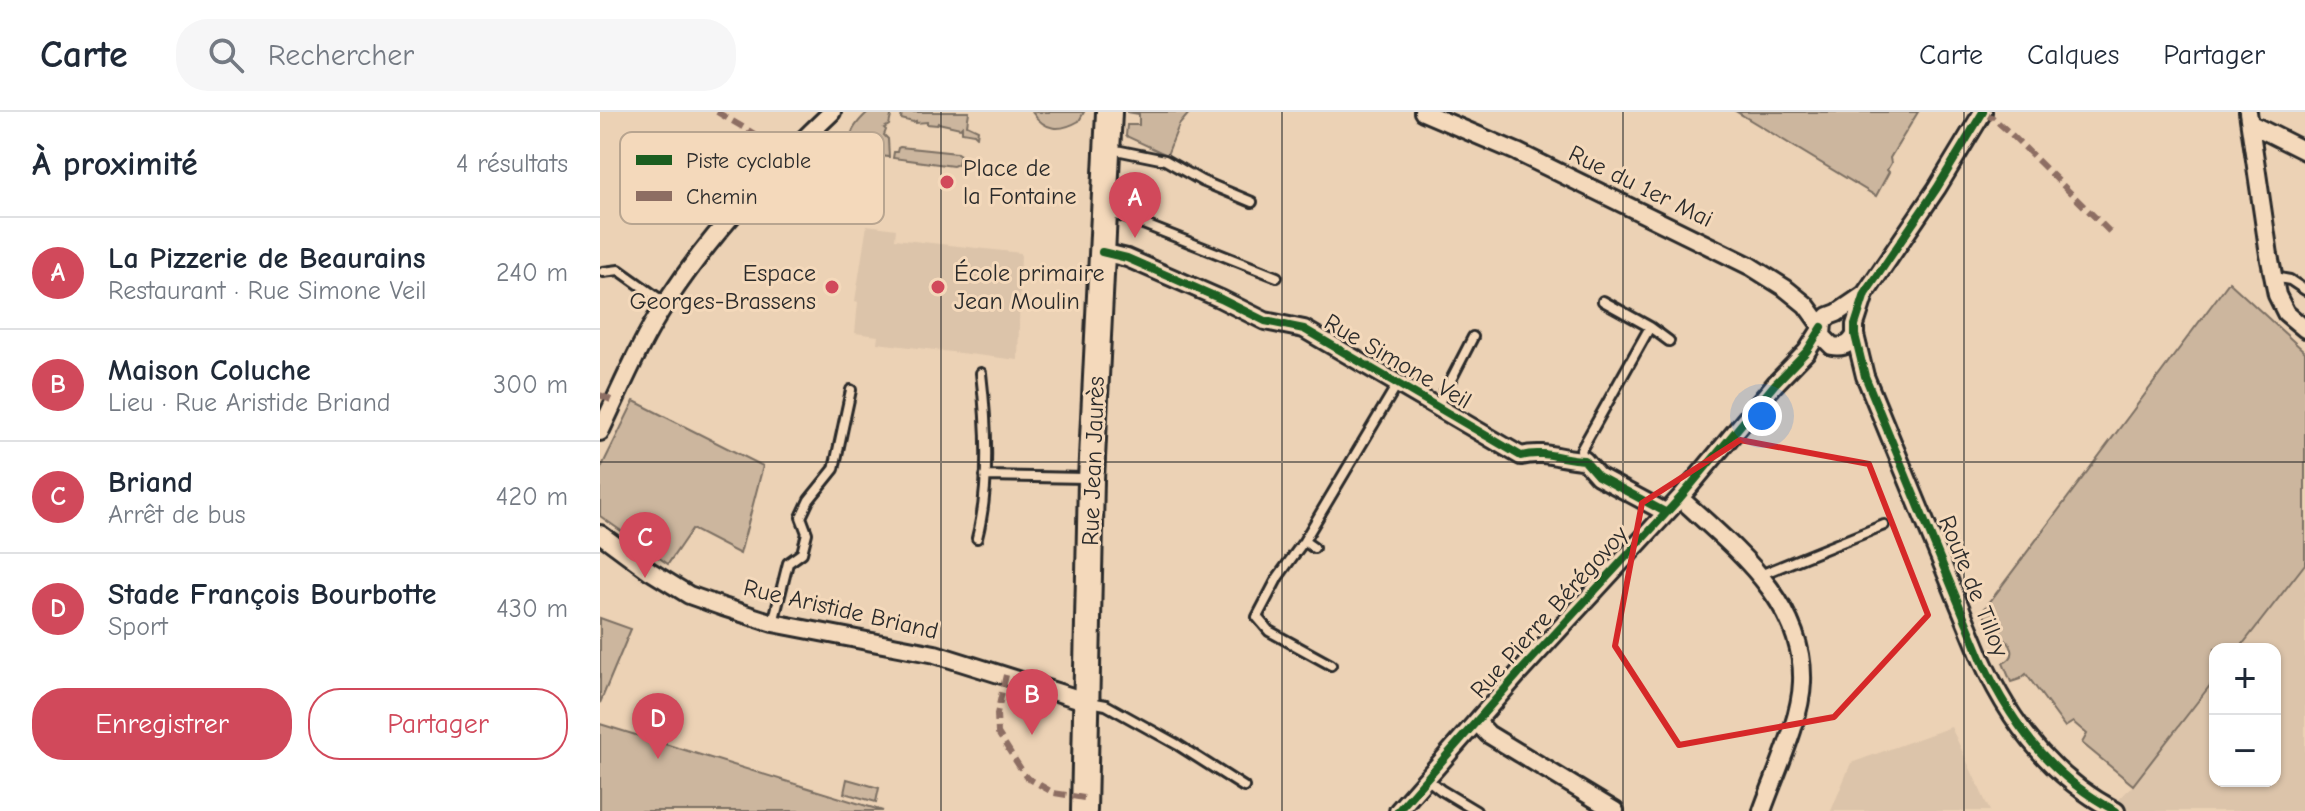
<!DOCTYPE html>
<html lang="fr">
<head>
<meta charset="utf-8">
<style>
  body { margin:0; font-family:"Comic Neue",sans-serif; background:#f6f6f7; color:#1f2937 }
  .controls { position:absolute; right:24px; bottom:24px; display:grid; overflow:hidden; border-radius:16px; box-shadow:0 2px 6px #0004 }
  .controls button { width:72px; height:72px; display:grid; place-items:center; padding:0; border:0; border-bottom:2px solid #e0e1e3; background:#fff; color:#1f2937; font:40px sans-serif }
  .you { position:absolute; left:1162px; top:304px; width:28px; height:28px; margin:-20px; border:6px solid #fff; border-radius:50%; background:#1a73e8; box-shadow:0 0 0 12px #1a73e833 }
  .badge { display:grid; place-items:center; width:52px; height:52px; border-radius:50%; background:#d1495b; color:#fff; font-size:26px; font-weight:700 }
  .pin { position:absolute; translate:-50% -66px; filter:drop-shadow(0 2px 4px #0008) }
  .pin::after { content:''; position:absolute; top:42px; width:28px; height:24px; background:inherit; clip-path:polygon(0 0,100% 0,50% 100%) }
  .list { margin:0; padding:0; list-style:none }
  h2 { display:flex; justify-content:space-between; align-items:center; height:104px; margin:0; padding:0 32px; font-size:34px }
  h2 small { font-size:26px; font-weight:400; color:#747a83 }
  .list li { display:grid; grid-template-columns:52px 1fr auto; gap:24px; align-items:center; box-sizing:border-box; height:112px; padding:0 32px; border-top:2px solid #e0e1e3 }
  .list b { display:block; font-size:30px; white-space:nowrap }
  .list p { margin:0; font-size:26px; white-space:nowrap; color:#747a83 }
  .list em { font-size:26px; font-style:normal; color:#747a83 }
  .actions { display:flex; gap:16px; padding:24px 32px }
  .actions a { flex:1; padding:18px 0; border:2px solid #d1495b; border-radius:32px; text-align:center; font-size:28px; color:#d1495b }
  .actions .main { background:#d1495b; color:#fff }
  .icon { flex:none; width:44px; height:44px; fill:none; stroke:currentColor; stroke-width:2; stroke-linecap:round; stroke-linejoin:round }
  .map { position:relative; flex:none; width:1705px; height:699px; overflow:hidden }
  header { display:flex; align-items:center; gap:48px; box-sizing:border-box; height:112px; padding:0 40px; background:#fff; border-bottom:2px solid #e0e1e3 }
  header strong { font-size:38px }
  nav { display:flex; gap:44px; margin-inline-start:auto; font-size:28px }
  .search { width:560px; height:72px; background:#f6f6f7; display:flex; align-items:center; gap:20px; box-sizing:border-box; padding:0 28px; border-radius:32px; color:#747a83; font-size:30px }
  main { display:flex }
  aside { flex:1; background:#fff }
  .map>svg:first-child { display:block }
  .built { fill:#dcc4aa }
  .green { fill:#ccb69e; stroke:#7c7064; stroke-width:2 }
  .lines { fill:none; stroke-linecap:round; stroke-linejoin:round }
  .service-casing { stroke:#2b2b2b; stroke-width:14 }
  .minor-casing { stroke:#2b2b2b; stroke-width:22 }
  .secondary-casing { stroke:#2b2b2b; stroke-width:30 }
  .service { stroke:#f4d9bb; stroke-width:8 }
  .minor { stroke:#f4d9bb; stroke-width:16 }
  .secondary { stroke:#f4d9bb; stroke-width:24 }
  .quiet { stroke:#8d6e63; stroke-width:6; stroke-dasharray:12 6; stroke-linecap:butt }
  .cycleway-casing { stroke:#f4d9bb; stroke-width:13 }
  .cycleway { stroke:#1b5e20; stroke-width:8 }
  .marked { fill:none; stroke:#d62828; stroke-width:6; stroke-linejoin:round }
  .grid { fill:none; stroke:#2b2b2b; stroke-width:2; stroke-opacity:0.55 }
  .poi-dot { fill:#d1495b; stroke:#f4d9bb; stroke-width:3 }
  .labels { text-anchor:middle; stroke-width:6; stroke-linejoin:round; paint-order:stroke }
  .poi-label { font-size:24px; fill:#2b2b2b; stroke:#f4d9bb; text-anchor:start }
  .street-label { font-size:24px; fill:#2b2b2b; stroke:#f4d9bb }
  .key { fill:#f4d9bb; stroke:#b8a590; stroke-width:2 }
  .key-label { font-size:22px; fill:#2b2b2b }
</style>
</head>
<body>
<header>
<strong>Carte</strong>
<div class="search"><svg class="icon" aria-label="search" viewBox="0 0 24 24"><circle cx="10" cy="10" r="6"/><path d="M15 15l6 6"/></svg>Rechercher</div>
<nav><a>Carte</a><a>Calques</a><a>Partager</a></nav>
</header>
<main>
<aside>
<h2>À proximité<small>4 résultats</small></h2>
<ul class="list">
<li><span class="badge">A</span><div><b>La Pizzerie de Beaurains</b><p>Restaurant · Rue Simone Veil</p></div><em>240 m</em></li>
<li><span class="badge">B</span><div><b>Maison Coluche</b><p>Lieu · Rue Aristide Briand</p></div><em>300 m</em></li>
<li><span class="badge">C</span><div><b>Briand</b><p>Arrêt de bus</p></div><em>420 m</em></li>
<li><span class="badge">D</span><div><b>Stade François Bourbotte</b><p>Sport</p></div><em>430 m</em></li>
</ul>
<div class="actions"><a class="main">Enregistrer</a><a>Partager</a></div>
</aside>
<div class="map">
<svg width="1705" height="699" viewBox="0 0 1705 699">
  <rect width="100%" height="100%" fill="#ecd2b5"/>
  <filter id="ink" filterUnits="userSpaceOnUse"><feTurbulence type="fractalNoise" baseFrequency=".0125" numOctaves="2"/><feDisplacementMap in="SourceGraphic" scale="16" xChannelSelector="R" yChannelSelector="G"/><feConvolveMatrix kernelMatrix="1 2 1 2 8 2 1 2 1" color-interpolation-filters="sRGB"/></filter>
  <g filter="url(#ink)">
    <path class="built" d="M267 113 296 117 295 127 421 141 418 248 277 231 278 224 255 221 258 190 255 189Z
      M1705 452V699H1508L1533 673 1615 567V669H1675V537H1639Z
      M1351 615 1390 699H1231L1251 651Z"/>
    <path class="green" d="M268 0H292L289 13 284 16 286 18 284 23 288 27 289 45C254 42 235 30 268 0Z
      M295 0H369L367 13 378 18 377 25 374 22 362 20V14L360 16 338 11 337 13 327 12V10L316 11V9L313 10 301 7 302 1Z
      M432 0H484L479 9C460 20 445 19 432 0Z
      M527 0H590L579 13 567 43 526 24 527 13H539V2Z
      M1137 0H1318L1290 46 1291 51 1287 58 1289 60 1276 84Z
      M300 35 357 41 360 43 358 52 353 54 293 46 294 40H297L298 36Z
      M1629 170 1705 240V452L1639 537H1615V567L1533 673 1482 631 1487 622 1473 610 1465 615 1426 562 1420 567 1411 570 1403 551C1419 544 1412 531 1400 524L1393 526 1383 499Z
      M34 289 163 354 140 442 92 417 68 452 0 404V358Z
      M0 506 31 517 0 591Z
      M0 612 283 699H0Z
      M247 667 279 676 276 690 244 681Z"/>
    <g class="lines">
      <g class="service-casing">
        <path id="service" d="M511 37 565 48 602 69 652 90
          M508 101 528 106 677 165
          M3 160 19 158 65 191
          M1674 165 1690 168 1705 178
          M1003 189 1050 215 1069 229
          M837 295 873 225
          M984 348 981 338 1050 215
          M385 364 486 366
          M377 426C390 376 387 312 381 261
          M704 429 714 436
          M1160 463 1284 413
          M173 511 188 451 202 441 207 421 201 405 209 388 234 357 251 278
          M731 553 669 519 657 505 678 465 704 429 798 271
          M490 590 506 593 578 633 644 675
          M827 667 841 678 876 699"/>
      </g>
      <g class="minor-casing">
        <path id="minor" d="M823 0 917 40 1150 154 1185 176 1206 193 1222 215
          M1383 0 1337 76 1265 182 1255 213V223L1265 264 1381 546C1410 611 1452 666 1516 699
          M1648 0 1669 143 1677 183 1686 201 1705 217
          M1651 12 1705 39
          M502 140 527 146 621 187 665 209 704 217 921 344C944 338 961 347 984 348L998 364 1065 400
          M1255 223C1250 233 1243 236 1232 234L1222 224 1223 210 1229 204 1237 201 1265 182
          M0 320C21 276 40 230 67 189 113 119 171 58 232 0
          M1080 386C1133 435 1205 490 1202 570 1201 608 1175 662 1162 699
          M0 422 50 459 89 483 123 495 173 511 335 542 485 589
          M877 610 888 622 1015 699
          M798 699 918 562 1080 386 1175 272 1207 239 1221 217"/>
      </g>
      <g class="secondary-casing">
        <path id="secondary" d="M484 699 491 367 509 0"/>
      </g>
      <use href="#service" class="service"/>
      <use href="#minor" class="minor"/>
      <use href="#secondary" class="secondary"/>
      <path class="quiet" d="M117 0 153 21 184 49
        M1383 1 1393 6 1411 22 1511 121
        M0 283 15 290
        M406 563 397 602 398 621 426 665 454 681 484 686"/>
      <g class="cycleway-casing">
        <path id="cycleway" d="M1383 0 1337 76 1265 182 1255 213V223L1265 264 1381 546C1410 611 1452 666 1516 699
          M502 140 527 146 621 187 665 209 704 217 921 344C944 338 961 347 984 348L998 364 1065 400
          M798 699 918 562 1080 386 1175 272 1207 239 1222 215"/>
      </g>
      <use href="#cycleway" class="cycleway"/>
    </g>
  </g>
  <path class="marked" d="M1140 328 1269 352 1328 503 1234 605 1079 633 1015 534 1042 391Z"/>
  <path class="grid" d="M341 0V699M682 0V699M1023 0V699M1364 0V699M0 350H1705"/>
  <g class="poi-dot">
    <circle cx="347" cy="70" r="8"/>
    <circle cx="232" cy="175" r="8"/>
    <circle cx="338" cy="175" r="8"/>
  </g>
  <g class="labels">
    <g class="poi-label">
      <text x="363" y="64">Place de<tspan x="363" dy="28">la Fontaine</tspan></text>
      <text x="216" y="169" text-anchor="end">Espace<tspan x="216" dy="28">Georges-Brassens</tspan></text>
      <text x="354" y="169">École primaire<tspan x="354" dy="28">Jean Moulin</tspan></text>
    </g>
    <g class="street-label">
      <text transform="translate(1041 74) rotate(26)" y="8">Rue du 1er Mai</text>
      <text transform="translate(798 249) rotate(30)" y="8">Rue Simone Veil</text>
      <text transform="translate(493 349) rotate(-88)" y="8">Rue Jean Jaurès</text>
      <text transform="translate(1374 474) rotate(68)" y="8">Route de Tilloy</text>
      <text transform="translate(241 497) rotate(13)" y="8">Rue Aristide Briand</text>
      <text transform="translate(949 500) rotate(-48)" y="8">Rue Pierre Bérégovoy</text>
    </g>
  </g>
  <rect x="20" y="20" width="264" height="92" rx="12" class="key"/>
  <rect x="36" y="43" width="36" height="10" fill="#1b5e20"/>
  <rect x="36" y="79" width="36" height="10" fill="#8d6e63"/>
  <g class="key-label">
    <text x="86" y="56">Piste cyclable</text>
    <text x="86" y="92">Chemin</text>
  </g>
</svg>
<div class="controls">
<button>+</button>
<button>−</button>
</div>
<div class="you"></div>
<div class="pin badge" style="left:535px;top:126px">A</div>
<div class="pin badge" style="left:432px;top:623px">B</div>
<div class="pin badge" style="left:45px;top:466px">C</div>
<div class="pin badge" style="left:58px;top:647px">D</div>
</div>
</main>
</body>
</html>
